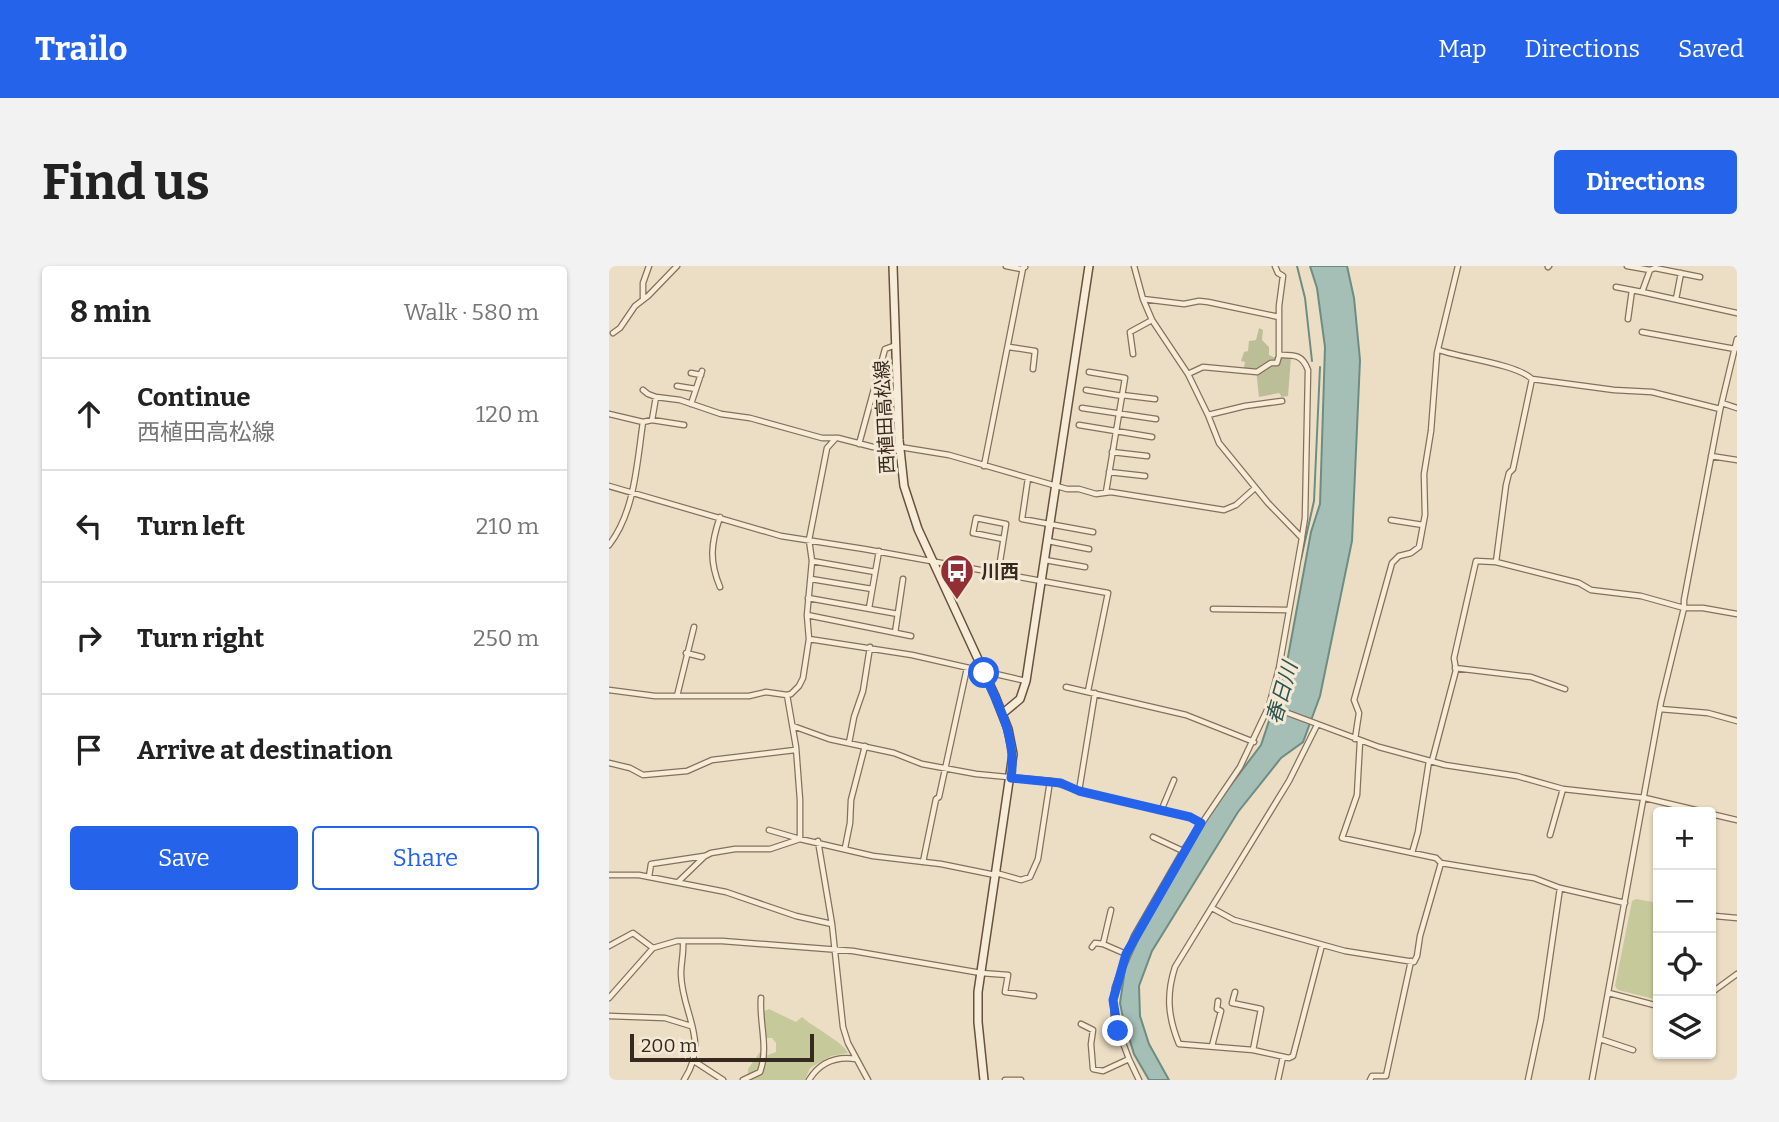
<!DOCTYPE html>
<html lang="en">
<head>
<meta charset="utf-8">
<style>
  body { margin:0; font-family:Bitter,"Noto Sans JP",serif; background:#f2f2f2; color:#222 }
  .controls { position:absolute; right:21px; bottom:21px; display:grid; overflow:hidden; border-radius:7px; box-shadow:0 2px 5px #0004 }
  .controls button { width:63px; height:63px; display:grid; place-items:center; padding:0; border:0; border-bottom:2px solid #e0e0e0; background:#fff; color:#222; font:35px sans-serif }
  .scale { position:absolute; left:21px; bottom:18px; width:184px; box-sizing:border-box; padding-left:7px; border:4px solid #36291f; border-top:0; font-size:19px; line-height:24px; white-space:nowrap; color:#36291f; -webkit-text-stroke:5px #f4e9d4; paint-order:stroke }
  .stop { position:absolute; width:21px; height:21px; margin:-16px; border:5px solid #2563eb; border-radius:50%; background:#fff }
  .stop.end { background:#2563eb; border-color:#fff; box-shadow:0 2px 7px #0008 }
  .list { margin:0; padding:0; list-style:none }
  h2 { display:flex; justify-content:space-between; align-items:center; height:91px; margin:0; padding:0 28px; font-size:30px }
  h2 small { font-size:23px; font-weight:400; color:#767676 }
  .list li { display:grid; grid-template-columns:46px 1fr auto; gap:21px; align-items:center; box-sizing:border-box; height:112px; padding:0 28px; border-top:2px solid #e0e0e0 }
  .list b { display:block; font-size:26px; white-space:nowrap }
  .list p { margin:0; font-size:23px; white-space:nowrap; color:#767676 }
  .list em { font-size:23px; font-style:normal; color:#767676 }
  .actions { display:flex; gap:14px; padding:21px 28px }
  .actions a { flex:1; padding:16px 0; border:2px solid #2563eb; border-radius:7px; text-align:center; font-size:24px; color:#2563eb }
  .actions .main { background:#2563eb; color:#fff }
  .icon { flex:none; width:38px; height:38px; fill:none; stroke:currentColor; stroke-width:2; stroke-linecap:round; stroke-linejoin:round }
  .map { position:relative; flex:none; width:1128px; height:814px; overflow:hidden; border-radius:7px }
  header { display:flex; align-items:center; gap:42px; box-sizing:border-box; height:98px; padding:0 35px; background:#2563eb; color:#fff }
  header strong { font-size:33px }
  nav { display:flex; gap:38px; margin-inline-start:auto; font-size:24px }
  .intro { display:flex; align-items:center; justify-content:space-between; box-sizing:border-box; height:168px; padding:0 42px }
  h1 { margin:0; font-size:49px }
  .button { padding:18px 32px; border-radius:7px; background:#2563eb; color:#fff; font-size:24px; font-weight:700 }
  main { display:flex; gap:42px; padding:0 42px }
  aside { flex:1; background:#fff; border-radius:7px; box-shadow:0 2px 5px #0004 }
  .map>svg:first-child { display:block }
  .green { fill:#c6c999 }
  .cemetery { fill:#bcbe98 }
  .water { fill:#a6bfb6; stroke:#6d8d83; stroke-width:2 }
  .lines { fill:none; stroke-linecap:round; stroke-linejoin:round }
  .stream { stroke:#6d8d83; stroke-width:2 }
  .street-casing { stroke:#85705c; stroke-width:7 }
  .secondary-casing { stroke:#67513f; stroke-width:10 }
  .street { stroke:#f7ecd7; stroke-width:4.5 }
  .secondary { stroke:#f7ecd7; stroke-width:7 }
  .route { stroke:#2563eb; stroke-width:9 }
  .labels { text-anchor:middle; stroke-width:6; stroke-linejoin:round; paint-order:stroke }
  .street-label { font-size:19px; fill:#36291f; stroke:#f4e9d4 }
  .poi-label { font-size:19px; font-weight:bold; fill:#36291f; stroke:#f4e9d4; text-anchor:start }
  .water-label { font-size:21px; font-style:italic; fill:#2f5551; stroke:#f4e9d4 }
</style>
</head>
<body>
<header>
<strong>Trailo</strong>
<nav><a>Map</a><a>Directions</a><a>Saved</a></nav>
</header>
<div class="intro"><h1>Find us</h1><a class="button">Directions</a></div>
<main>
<aside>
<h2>8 min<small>Walk · 580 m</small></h2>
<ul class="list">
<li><svg class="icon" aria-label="ahead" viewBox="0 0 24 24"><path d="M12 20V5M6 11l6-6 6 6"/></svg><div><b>Continue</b><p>西植田高松線</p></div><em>120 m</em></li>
<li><svg class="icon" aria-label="left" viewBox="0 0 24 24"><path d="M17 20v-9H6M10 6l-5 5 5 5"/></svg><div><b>Turn left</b></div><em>210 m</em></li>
<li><svg class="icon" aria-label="right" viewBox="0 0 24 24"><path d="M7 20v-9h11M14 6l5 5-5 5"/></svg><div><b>Turn right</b></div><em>250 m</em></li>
<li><svg class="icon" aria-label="arrive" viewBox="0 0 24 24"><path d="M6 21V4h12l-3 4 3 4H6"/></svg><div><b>Arrive at destination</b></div></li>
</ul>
<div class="actions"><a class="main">Save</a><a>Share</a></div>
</aside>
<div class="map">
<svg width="1128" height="814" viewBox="0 0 1128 814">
  <rect width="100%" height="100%" fill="#ecdec4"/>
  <path class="green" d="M1027 633 1049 637V734L1009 724 1006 720 1023 635Z
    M160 743 187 756 193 751C205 762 233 775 239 787L222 790 201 802 196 814H139V803L151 786 159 789 167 786V777L163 772H157L153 746Z"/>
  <path class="cemetery" d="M650 62 654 64 653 74 660 81V89L664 91H682L679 130 673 131 670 127 650 131 647 103 635 102 636 96 632 95 635 86 639 85 640 75 647 74Z"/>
  <path class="water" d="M701 0H738L745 32 751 94 743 275 711 430 694 476 672 492 629 546 543 685 530 720 531 750 540 778 560 814H540L525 788 514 752 511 737 516 703 531 669 603 544 652 479 676 407 702 266 711 238 716 81 708 22Z"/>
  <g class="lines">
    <path class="stream" d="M688 0 696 32 703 95
      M692 293 705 235 711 101"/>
    <g class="street-casing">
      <path id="street" d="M397 0 412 3 416 1
        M525 0 534 33 543 54 579 108 599 149 610 177 659 237 693 272 670 402 660 440 631 501 574 585 525 670 506 721 504 734 505 753 520 793 530 814
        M666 0 669 7 674 10 670 40V89C685 89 693 88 699 104L696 252 693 271
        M1018 0 1041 4 1033 26 1128 47
        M939 1 940 0
        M1041 4 1046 2 1091 11
        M1007 21 1033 26
        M34 32V17L40 0
        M534 33 575 38 590 35 599 36 670 51
        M1067 33 1072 7
        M1019 53 1023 24
        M1033 66 1126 83
        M4 67 11 62 26 40 39 30 68 0
        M400 81 426 85 424 103
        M830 84C852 92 907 98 923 113L1005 124 1043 126 1111 143
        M524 88 521 66 543 54
        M480 106 516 112 497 226
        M82 107 92 109
        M579 108 594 101 648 106 662 97H668L670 90
        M68 120 87 123
        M34 124 39 128 47 131 71 134 112 148 141 152 213 172H229L264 181H291L340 189 458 223H470L487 228 502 226 615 244 627 239 646 222
        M477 124 513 130
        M265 125 288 131
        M513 129 546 133
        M1113 137 1128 142
        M82 138 93 105
        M473 142 547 153
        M0 148 34 156 43 154 75 159
        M599 149 636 140 673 135
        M43 154 47 131
        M470 159 543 171
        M250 178 276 83 287 79
        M503 186 538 190
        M1102 190 1128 194
        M375 200 414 2
        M500 206 536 210
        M419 212 413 253 484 266
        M0 220 172 270 255 283 499 327 479 425
        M782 254 814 259
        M439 275 480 283
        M0 279C26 246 28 196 34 156
        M436 294 476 301
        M203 295 266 306
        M887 296 897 219 900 207 904 203 923 113
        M389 308 397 258 367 252 364 267 394 273
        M202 313 263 323
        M111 321C100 295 102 277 111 251
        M199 332 289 348
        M260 342 270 285
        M604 343 679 344
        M198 349 302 370
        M286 367 294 313
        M200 373 303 389 417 415
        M77 387 93 391
        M846 402 922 411 956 423
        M457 421 577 449 645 476
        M0 424 46 430H140L157 426 178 429 182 428 190 420 194 412 200 373 198 349 203 295 200 274 218 182 227 172
        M68 430 85 361
        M660 440 770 481 836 499 908 510 954 523 1036 532 1095 546
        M1051 443 1099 447 1128 455
        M708 459 680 515 566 701C557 729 559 751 570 778L644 784 680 792 684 790 713 679
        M184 460 220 473 285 487 313 498 367 508 441 515 429 593 421 611 412 614 387 607
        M746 473 750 447 745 434 783 297 790 290 802 287 810 281 816 249 815 208 822 165 828 87 849 0
        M751 475 748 529 733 572 827 592 832 597
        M240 477 245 451 254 425 261 381
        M823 495 847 404 845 392 867 295 887 296 970 317 982 324 1032 330 1075 342H1094L1128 348
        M0 497 21 502 34 509 78 505 103 494 186 484
        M442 515 470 525 581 551 591 557
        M470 525 486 427
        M552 545 565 514
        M1102 548 1128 554
        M160 564 191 573V534L187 481 178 429
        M941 569 954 523
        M544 571 574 585
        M209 575 223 658
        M236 582 241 557 242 534 256 480
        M803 587 809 566 820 495
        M314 596 327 533 330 531 358 402
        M0 609H30L117 626 187 650 223 658 234 761 239 777 259 814
        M40 611 42 598 95 590
        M69 616 96 590 102 587 126 583H161L191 573 264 590 332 598 386 609
        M603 642 625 654 736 685 805 696 808 690 811 670 832 597 925 612 951 622 1016 637
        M1106 650 1128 652
        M74 675C75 686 72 697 72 708 73 749 101 773 75 814
        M494 678 502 644
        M0 680 24 667 44 682
        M483 681 486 677 494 678 517 688
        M626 726 623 737 652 743 644 784
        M1000 727 1049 740
        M1102 727 1128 708
        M0 732 44 682 68 675H113L244 685 372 707 399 709 396 726 425 730
        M0 750 56 752 82 760
        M472 758 484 764 482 778 484 803 494 805 520 793
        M991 773 1024 784
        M603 780 612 745 608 743 609 735
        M85 795 114 814
        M134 814 151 806C160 781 150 757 152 732
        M200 814C211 796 227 790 247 793
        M396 814H412
        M669 814 674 791
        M761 814 763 810H777L802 695
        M919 814 932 753 951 622
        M983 814 1052 436 1075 342V334L1111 144 1128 73"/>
    </g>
    <g class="secondary-casing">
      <path id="secondary" d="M284 0 290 174 295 220 309 263 386 430 399 463 404 488 369 726V756L375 814
        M393 448 411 433 417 415 480 0"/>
    </g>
    <use href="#street" class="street"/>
    <use href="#secondary" class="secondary"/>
  </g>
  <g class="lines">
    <path class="route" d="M375 407C391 441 408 474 402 512L452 517 470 525 581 551 592 557 517 688 504 734 509 765"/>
  </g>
  <defs>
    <g id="bus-pin" transform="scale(1.75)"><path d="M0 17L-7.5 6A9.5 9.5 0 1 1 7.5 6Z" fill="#912f35" stroke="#f4e9d4"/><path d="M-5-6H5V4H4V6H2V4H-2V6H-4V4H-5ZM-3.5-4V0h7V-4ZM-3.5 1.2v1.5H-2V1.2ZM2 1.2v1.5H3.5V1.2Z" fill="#fff"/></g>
  </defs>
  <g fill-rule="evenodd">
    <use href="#bus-pin" x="348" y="305"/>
  </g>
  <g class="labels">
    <g class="street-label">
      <text transform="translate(275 151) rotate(-93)" y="7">西植田高松線</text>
    </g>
    <g class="poi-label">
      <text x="372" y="312">川西</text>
    </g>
    <g class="water-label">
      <text transform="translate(673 427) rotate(-74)" y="7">春日川</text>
    </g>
  </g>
</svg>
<div class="controls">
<button>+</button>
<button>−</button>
<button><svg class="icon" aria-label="locate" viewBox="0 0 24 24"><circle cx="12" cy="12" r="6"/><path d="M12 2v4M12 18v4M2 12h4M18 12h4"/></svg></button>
<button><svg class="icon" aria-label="layers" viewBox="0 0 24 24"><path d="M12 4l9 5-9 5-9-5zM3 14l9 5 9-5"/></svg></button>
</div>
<div class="scale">200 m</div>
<div class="stop" style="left:375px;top:407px"></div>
<div class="stop end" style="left:509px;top:765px"></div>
</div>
</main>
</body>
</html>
